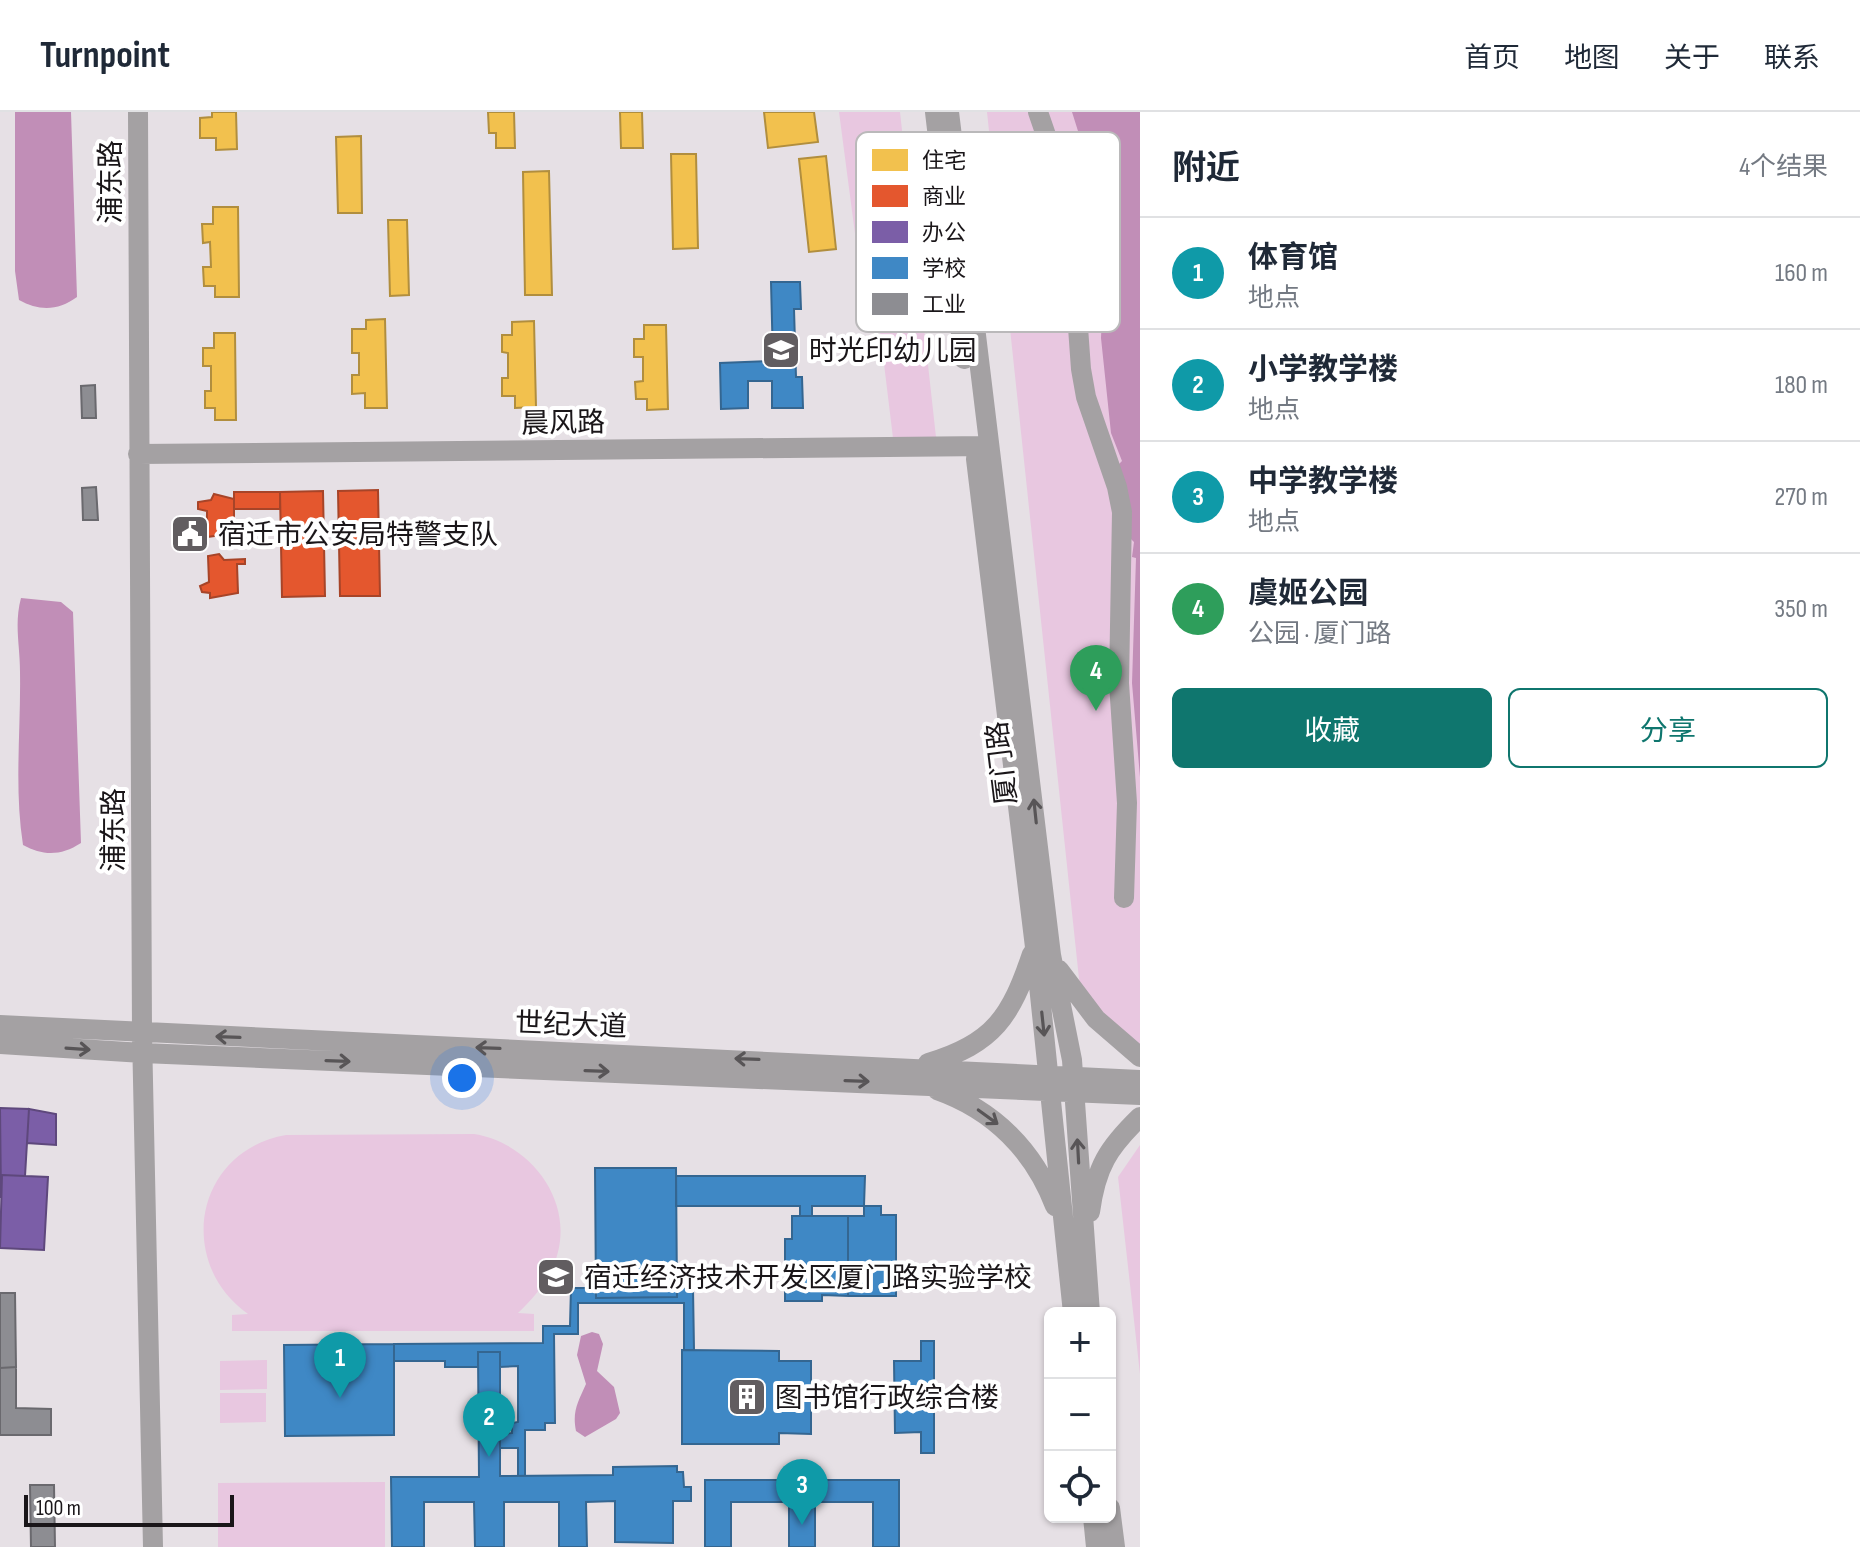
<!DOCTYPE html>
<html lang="zh">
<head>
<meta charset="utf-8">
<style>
  body { margin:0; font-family:"Sofia Sans Condensed","Noto Sans SC",sans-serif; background:#f2f2f3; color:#1f2937 }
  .controls { position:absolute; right:24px; bottom:24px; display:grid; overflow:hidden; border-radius:12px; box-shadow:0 2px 6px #0004 }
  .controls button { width:72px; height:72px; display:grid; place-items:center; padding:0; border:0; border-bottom:2px solid #e0e1e3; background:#fff; color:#1f2937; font:40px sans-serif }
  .scale { position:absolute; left:24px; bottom:20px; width:210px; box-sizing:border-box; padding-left:8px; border:4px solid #1a1619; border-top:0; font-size:22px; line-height:28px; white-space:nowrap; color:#1a1619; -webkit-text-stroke:6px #fff; paint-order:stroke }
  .you { position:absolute; left:462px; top:966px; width:28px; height:28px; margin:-20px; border:6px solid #fff; border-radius:50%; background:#1a73e8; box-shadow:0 0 0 12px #1a73e833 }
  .badge { display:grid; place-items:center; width:52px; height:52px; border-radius:50%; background:#0f766e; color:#fff; font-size:26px; font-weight:700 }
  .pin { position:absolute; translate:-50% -66px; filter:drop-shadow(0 2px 4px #0008) }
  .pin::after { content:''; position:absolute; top:42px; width:28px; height:24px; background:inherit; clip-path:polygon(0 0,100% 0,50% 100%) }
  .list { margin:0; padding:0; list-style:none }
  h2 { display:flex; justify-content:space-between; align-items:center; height:104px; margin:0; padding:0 32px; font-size:34px }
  h2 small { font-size:26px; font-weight:400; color:#747a83 }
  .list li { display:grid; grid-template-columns:52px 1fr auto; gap:24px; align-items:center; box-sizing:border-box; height:112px; padding:0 32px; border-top:2px solid #e0e1e3 }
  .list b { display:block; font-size:30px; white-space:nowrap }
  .list p { margin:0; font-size:26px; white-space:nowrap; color:#747a83 }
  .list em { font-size:26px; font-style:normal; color:#747a83 }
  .actions { display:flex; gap:16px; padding:24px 32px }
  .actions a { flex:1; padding:18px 0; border:2px solid #0f766e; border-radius:12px; text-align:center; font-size:28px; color:#0f766e }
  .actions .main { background:#0f766e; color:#fff }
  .icon { flex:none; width:44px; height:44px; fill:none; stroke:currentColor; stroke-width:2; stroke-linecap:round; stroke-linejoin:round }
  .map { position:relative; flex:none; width:1140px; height:1435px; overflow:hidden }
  header { display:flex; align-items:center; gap:48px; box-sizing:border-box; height:112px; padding:0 40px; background:#fff; border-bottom:2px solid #e0e1e3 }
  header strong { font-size:38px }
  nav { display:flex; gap:44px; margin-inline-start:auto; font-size:28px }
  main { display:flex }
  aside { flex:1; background:#fff }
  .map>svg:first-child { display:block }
  .green { fill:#e8c7e0 }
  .water { fill:#c18eb7 }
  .homes { fill:#f2c14e; stroke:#b18e3e; stroke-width:2 }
  .shops { fill:#e4572e; stroke:#a74428; stroke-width:2 }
  .offices { fill:#7b5ea7; stroke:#5e487c; stroke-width:2 }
  .schools { fill:#3f88c5; stroke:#346691; stroke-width:2 }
  .industry { fill:#8d8d92; stroke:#6a696e; stroke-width:2 }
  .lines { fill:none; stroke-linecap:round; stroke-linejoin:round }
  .minor { stroke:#a4a1a3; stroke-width:20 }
  .oneway { stroke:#585557 }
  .labels { text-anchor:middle; stroke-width:8; stroke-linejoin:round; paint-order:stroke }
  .street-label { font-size:28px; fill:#1a1619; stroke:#fff }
  .poi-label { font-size:28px; fill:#1a1619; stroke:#fff; text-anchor:start }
  .key { fill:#fff; stroke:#bab9ba; stroke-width:2 }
  .key-label { font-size:22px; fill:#1a1619 }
</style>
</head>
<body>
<header>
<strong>Turnpoint</strong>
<nav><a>首页</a><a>地图</a><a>关于</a><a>联系</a></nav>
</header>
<main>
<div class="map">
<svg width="1140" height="1435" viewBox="0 0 1140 1435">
  <rect width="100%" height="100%" fill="#e6e0e5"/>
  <path class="green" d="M839 0H900L936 325 893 326 872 153 859 152Z
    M987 0H1140V933L1105 908 1080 876Z
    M474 1022C527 1030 572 1084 558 1140 552 1164 536 1184 518 1201L534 1202V1219H232V1203L248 1202C175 1150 195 1039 286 1023Z
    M1140 1033V1262L1118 1065Z
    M267 1248V1277L220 1278V1249Z
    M220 1281H266V1310L220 1311Z
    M385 1370V1435H218V1371Z"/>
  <path class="water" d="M15 0H71L77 185C58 199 39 199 19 188L15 159Z
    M1072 0H1140V665L1132 571 1136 446 1132 445 1134 430 1128 424 1116 355 1122 349 1111 321 1101 226 1106 108Z
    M21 486 61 490 73 500 81 731C61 744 43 744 23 733 14 676 21 617 20 560 20 533 14 512 21 486Z
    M592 1220 599 1222 603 1232 597 1259 614 1275 620 1301 616 1307 585 1325 576 1319C572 1299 578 1290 586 1272L577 1243 581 1224Z"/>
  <path class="homes" d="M212 0H236L237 37 216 38V26H200V6L212 5Z
    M488 0H514L515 36H496V21H489Z
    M620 0H642L643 36H621Z
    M764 0H814L818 30 768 36Z
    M361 24 362 101H338L336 25Z
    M671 42H696L698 136 673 137Z
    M826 44 836 137 809 140 799 47Z
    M549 59 552 183H525L523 60Z
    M213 95H238L239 185H215V174H204L203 155H211L210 130 203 131 202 112H213Z
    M388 108H407L409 183 390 184Z
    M385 207 387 296H365V281L352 282V263H359V241H352V217H366V208Z
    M534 209 536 295 515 296V284H502V266H508V241L502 240V223H512V210Z
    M644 213H666L668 297 647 298V287H636L635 270 643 269V245H634V227H644Z
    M214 221H235L236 308H215V296H205V279H211V254H203V236H214Z"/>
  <path class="shops" d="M378 378 380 484H340L338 379Z
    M323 379 325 484 282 485 280 380Z
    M234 380H280V397H234Z
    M214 382 234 387V414H243V420L207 425V399L198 397V390L211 388Z
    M174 410H183V424H174Z
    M219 442 224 448 245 447V452H237L238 481 210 486V481L202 480 200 474 209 470 208 444Z"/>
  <path class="offices" d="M0 996 29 997 25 1064 2 1063 1 1086Z
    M29 997 56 1002V1033L27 1031Z
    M2 1063 48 1065 44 1138 0 1136Z"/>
  <path class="schools" d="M771 170H800L801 197H794L796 265H802L803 296H772V269H748V296L721 297 720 251 773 249Z
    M595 1056H676L677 1185 596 1186Z
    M676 1064H865L864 1094H812V1104H800V1094H676Z
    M864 1094H881V1103H896V1184H848V1104H864Z
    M792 1104H848V1184L822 1183V1189H785V1127H792Z
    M571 1176H596V1186L677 1185V1176H693L694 1238H684V1191H578V1222H554L555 1311H545V1318H525V1364H518V1336H500V1322L512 1321V1311L518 1310V1254L500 1255V1240H478V1255H445V1249H394V1232L543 1231V1214H570Z
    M921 1229H934V1341H921V1320L895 1321 894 1249H921Z
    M394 1232V1323L285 1324 284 1233Z
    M682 1238 779 1239V1249H811V1322L779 1321V1332H682Z
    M478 1240H500V1364L613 1363V1355L677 1354V1360H683L684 1375H691V1389H673V1431L615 1430V1389L586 1390 587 1435H559V1390H504V1435H475L474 1390H424V1435H392L391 1365H479Z
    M705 1368H899V1435H873V1390H815V1435H789V1390H731V1435H705Z"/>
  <path class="industry" d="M95 273 96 306H82L81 274Z
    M96 375 98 408H83L82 376Z
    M0 1181H15L16 1255 0 1256Z
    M16 1255V1296L51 1297V1323H0V1256Z
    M30 1373H54L55 1435H31Z"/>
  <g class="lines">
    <path class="minor" d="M138 0 142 922 153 1435
      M935 0 964 247
      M949 0 1051 843 1072 948 1090 1201
      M1038 0 1069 90 1081 257 1086 285 1117 375 1122 400 1119 571 1127 691 1124 786
      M138 342 988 334
      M976 347 1035 835 1073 1201
      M1059 858 1096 907 1140 945
      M0 913 1140 968
      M0 932 143 941 1140 983
      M928 951C994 932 1011 904 1032 842
      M937 978C994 998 1034 1039 1055 1094
      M1090 1100C1096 1055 1108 1036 1140 1005
      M1110 1396 1115 1435
      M1093 1405 1096 1435"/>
  </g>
  <defs><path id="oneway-shaft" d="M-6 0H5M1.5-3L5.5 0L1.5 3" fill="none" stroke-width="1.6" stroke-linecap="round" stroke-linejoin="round" transform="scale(2)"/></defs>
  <g class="oneway">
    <use href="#oneway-shaft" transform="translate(1035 699) rotate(-96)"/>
    <use href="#oneway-shaft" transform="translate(1043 912) rotate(84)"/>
    <use href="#oneway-shaft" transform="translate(228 925) rotate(-178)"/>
    <use href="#oneway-shaft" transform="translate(488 936) rotate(-178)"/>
    <use href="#oneway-shaft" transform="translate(78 937) rotate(4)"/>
    <use href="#oneway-shaft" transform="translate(747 947) rotate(-178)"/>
    <use href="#oneway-shaft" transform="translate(338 949) rotate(2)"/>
    <use href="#oneway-shaft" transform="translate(597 959) rotate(2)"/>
    <use href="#oneway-shaft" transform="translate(857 969) rotate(2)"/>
    <use href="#oneway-shaft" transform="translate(988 1005) rotate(36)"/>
    <use href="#oneway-shaft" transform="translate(1078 1039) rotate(-93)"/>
  </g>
  <defs>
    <g id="school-square" transform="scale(2)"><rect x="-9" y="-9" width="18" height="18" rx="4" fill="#615d60" stroke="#fff"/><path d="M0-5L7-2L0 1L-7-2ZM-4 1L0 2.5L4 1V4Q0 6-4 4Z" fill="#fff"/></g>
    <g id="civic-square" transform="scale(2)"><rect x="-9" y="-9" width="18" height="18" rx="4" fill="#615d60" stroke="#fff"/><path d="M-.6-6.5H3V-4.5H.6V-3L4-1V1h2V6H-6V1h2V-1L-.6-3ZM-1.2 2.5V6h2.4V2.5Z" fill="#fff"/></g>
    <g id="building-square" transform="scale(2)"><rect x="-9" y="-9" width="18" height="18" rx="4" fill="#615d60" stroke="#fff"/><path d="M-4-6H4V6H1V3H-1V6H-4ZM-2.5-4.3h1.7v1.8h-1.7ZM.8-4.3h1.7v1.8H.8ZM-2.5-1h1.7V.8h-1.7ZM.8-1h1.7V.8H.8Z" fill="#fff"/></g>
  </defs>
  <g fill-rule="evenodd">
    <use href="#school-square" x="781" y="238"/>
    <use href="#civic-square" x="190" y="422"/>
    <use href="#school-square" x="556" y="1165"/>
    <use href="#building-square" x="747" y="1285"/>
  </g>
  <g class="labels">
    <g class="street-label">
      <text transform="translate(110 70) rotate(-90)" y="10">浦东路</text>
      <text transform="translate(563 310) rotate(-1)" y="10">晨风路</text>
      <text transform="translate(1001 651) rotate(-97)" y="10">厦门路</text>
      <text transform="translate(113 718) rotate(-90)" y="10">浦东路</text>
      <text transform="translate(571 912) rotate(2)" y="10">世纪大道</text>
    </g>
    <g class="poi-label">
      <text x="809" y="248">时光印幼儿园</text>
      <text x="218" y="432">宿迁市公安局特警支队</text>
      <text x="584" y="1175">宿迁经济技术开发区厦门路实验学校</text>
      <text x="775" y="1295">图书馆行政综合楼</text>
    </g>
  </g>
  <rect x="856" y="20" width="264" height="200" rx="12" class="key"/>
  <rect x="872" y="37" width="36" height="22" fill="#f2c14e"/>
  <rect x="872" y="73" width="36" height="22" fill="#e4572e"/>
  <rect x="872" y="109" width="36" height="22" fill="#7b5ea7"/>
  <rect x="872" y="145" width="36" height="22" fill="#3f88c5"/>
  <rect x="872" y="181" width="36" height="22" fill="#8d8d92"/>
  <g class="key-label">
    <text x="922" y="56">住宅</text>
    <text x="922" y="92">商业</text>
    <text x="922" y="128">办公</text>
    <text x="922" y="164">学校</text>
    <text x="922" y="200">工业</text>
  </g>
</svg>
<div class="controls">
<button>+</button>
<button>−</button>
<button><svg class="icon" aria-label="locate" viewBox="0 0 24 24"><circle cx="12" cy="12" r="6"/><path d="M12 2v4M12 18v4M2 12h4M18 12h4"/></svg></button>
</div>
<div class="scale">100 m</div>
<div class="you"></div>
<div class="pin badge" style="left:340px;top:1286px;background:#0f9aa8">1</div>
<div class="pin badge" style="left:489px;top:1345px;background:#0f9aa8">2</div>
<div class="pin badge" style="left:802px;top:1413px;background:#0f9aa8">3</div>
<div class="pin badge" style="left:1096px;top:599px;background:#2e9e5b">4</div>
</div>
<aside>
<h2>附近<small>4个结果</small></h2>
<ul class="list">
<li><span class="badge" style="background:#0f9aa8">1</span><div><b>体育馆</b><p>地点</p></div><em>160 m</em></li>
<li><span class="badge" style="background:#0f9aa8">2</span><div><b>小学教学楼</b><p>地点</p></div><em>180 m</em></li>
<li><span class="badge" style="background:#0f9aa8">3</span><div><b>中学教学楼</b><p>地点</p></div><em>270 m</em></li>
<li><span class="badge" style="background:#2e9e5b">4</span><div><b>虞姬公园</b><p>公园 · 厦门路</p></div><em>350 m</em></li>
</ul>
<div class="actions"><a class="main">收藏</a><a>分享</a></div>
</aside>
</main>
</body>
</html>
